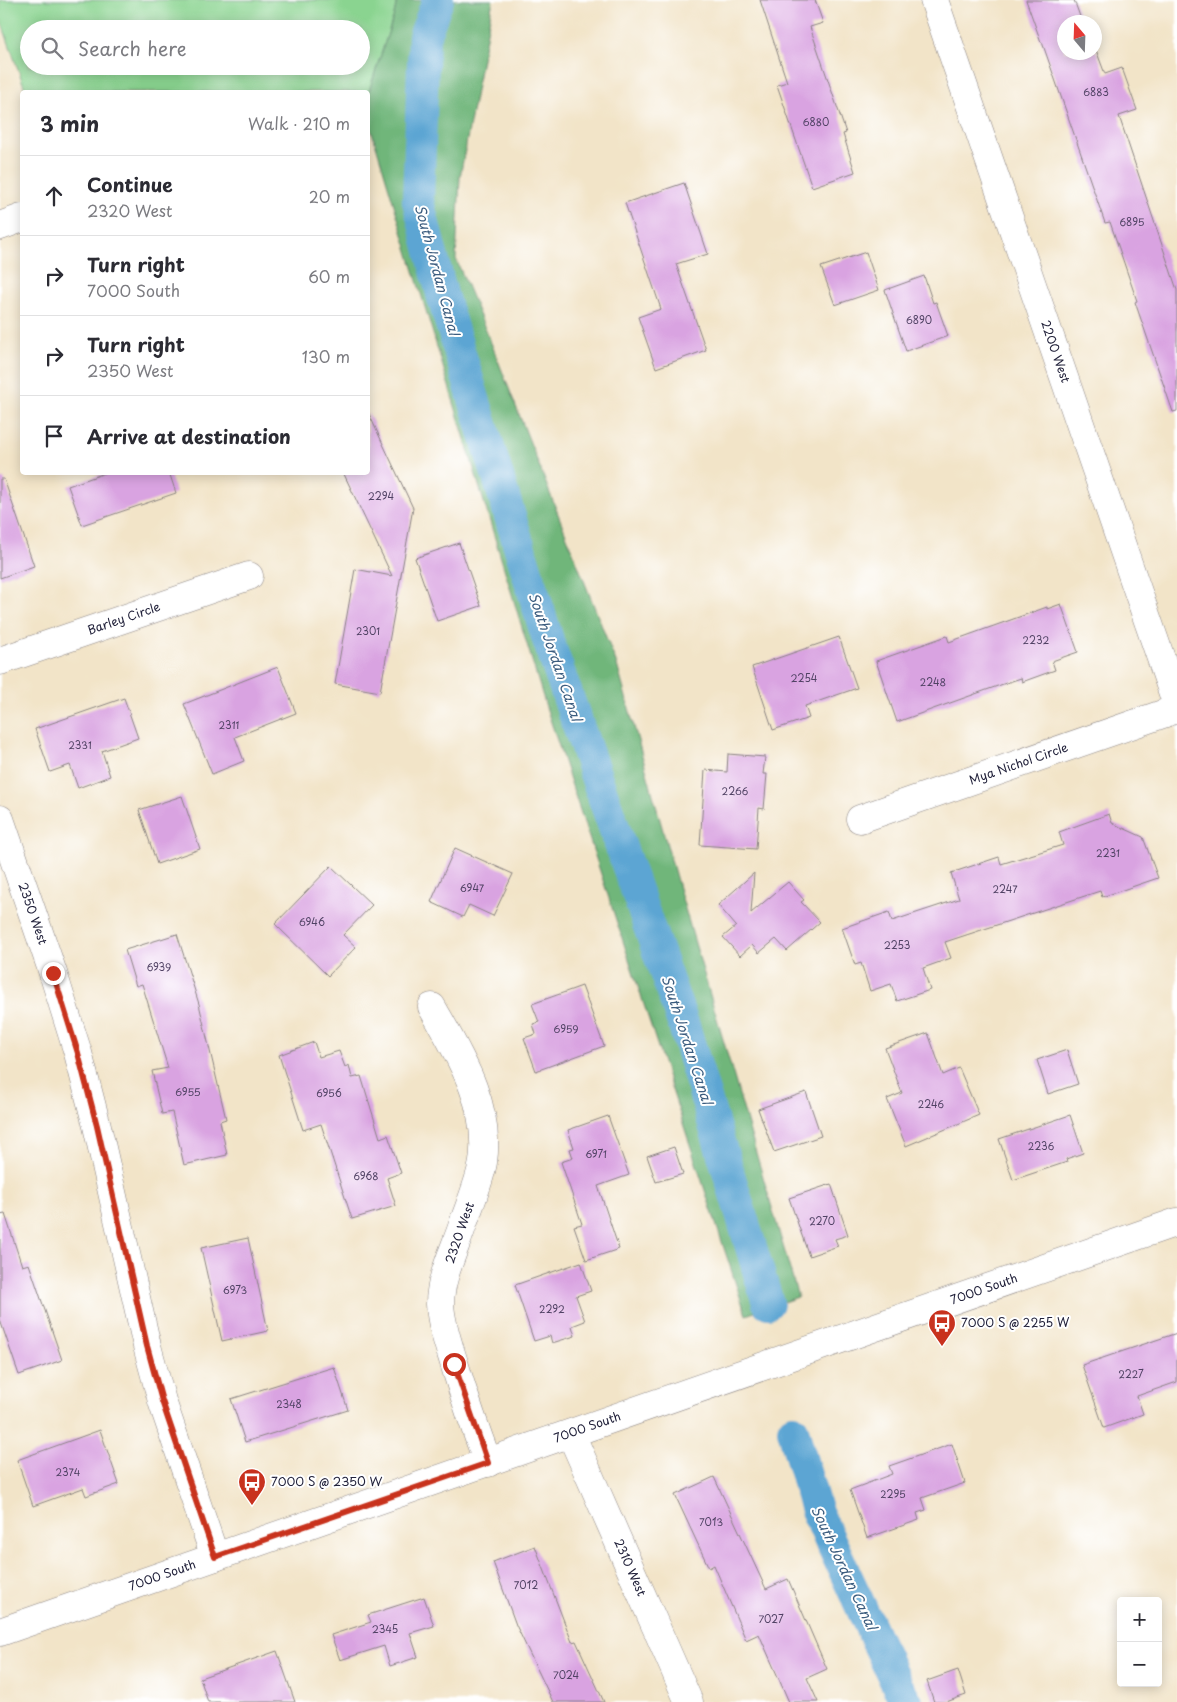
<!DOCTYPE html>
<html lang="en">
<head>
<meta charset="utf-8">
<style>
  body { margin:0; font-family:"Playpen Sans",sans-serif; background:#f2f2f3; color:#2b2b33 }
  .controls { position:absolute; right:15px; bottom:15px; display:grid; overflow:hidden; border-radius:5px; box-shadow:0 2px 12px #0003 }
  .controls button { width:45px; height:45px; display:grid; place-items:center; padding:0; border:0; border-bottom:1px solid #e1e1e2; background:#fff; color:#2b2b33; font:25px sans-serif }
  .compass { position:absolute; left:1057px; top:15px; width:45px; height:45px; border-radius:50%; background:#fff; box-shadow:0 2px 12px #0003; rotate:341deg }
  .stop { position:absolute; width:15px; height:15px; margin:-11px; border:4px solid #c8321e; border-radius:50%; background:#fff }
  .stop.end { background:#c8321e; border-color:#fff; box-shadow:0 1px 5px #0008 }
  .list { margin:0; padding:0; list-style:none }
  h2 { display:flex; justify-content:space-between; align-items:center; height:65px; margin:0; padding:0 20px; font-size:21px }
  h2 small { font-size:16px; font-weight:400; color:#7c7c81 }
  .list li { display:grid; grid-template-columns:32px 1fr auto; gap:15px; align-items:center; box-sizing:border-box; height:80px; padding:0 20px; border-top:1px solid #e1e1e2 }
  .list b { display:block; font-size:19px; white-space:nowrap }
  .list p { margin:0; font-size:16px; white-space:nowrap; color:#7c7c81 }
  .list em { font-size:16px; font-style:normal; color:#7c7c81 }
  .icon { flex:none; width:28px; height:28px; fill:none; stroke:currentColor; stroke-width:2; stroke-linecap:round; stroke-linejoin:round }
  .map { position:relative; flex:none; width:1177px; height:1702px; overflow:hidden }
  .search { position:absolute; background:#fff; box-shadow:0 2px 12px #0003; left:20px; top:20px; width:350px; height:55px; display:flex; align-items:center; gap:12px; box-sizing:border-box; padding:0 18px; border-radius:28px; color:#7c7c81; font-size:19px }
  .panel { position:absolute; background:#fff; box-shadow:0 2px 12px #0003; left:20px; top:90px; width:350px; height:385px; border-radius:5px }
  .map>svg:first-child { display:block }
  .green { fill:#8ad490; stroke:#567b66; fill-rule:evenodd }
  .forest { fill:#6fb67a; stroke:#486c5a }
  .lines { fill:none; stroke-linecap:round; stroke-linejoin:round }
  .canal { stroke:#5ca5d3; stroke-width:32 }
  .building { fill:#d9a3e1 }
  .minor-casing { stroke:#8a8382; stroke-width:29 }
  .tertiary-casing { stroke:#8a8382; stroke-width:29 }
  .secondary-casing { stroke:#8a8382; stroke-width:29 }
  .minor { stroke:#fff; stroke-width:28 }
  .tertiary { stroke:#fff; stroke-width:28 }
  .secondary { stroke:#fff; stroke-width:28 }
  .route { stroke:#c8321e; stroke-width:6 }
  .labels { text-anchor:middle; stroke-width:4; stroke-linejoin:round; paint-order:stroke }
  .number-label { font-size:10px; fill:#504264 }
  .street-label { font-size:12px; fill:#22223b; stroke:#fff }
  .poi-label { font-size:12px; fill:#22223b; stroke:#fff; text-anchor:start }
  .water-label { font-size:14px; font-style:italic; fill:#3c5d7f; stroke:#fff }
</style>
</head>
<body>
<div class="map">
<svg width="1177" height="1702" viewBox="0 0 1177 1702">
  <rect width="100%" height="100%" fill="#fff"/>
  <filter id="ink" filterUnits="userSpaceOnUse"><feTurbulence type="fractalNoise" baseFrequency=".02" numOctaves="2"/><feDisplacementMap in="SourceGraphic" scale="10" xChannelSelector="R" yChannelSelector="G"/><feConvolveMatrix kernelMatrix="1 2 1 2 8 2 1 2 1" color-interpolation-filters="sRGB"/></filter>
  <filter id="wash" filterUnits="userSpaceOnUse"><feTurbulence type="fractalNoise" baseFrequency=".0096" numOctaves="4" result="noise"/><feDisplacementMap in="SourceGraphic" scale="20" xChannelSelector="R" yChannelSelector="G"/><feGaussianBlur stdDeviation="1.12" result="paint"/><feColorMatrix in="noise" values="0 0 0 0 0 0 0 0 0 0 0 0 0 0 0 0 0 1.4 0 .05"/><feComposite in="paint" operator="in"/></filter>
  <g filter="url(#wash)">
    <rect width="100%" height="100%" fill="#f2e4c8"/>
    <path class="green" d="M0 0H397L394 15 368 94V92H26L0 18ZM29 29H361V66H29Z"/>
    <path class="forest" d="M397 0H493L460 177 456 259 492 345 617 665 677 881 798 1297 746 1315 546 707 368 119V94L394 15Z"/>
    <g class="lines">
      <path class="canal" d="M438 0 424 37 418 201 443 298 548 640 684 1026 768 1303
        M793 1430 816 1510 898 1687 907 1702"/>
    </g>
    <g id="blocks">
      <path class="building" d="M760 0H815L823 23 810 27 846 133 843 134 855 172 812 187 777 85 787 82Z
        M1026 0H1074L1082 22H1064V52H1094L1096 50 1105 74 1122 68 1137 110 1119 116 1177 290V411L1173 412 1135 302 1137 301 1110 222 1105 223 1042 42H1041Z
        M684 183 708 254 676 264 706 350 656 368 638 317 661 309 625 203Z
        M866 252 879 290 835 305 821 267Z
        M924 276 933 303 936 302 948 336 906 351 885 290Z
        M368 412 413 508 380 692 335 684 355 569 392 576 343 472H368Z
        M108 472H169L176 493 82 525 68 486Z
        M0 479H4L34 566 0 578Z
        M459 543 481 606 437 621 415 558Z
        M1061 604 1078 652 1052 661 1055 670 1022 682 1021 678 1006 683 897 722 876 661 947 636 949 642 1047 607V609Z
        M839 637 857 688 805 706 809 718 773 730 752 667Z
        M278 667 296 713 235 737 244 761 212 774 184 704Z
        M124 698 138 738 102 751 110 776 78 788 70 765 50 772 35 729Z
        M728 754 765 757 763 774H767L764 809 759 808 756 849 700 845 705 770 727 772Z
        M182 796 200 849 157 864 139 810Z
        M1109 814 1112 823 1143 837 1158 878 1102 897 1100 891 945 942 951 958 923 968 930 990 897 1001 891 984 870 991 861 963 855 965 842 928 889 912 892 921 959 899 951 873 999 857 1001 864 1063 845 1059 832Z
        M455 848 513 874 493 916 469 905 463 917 431 902Z
        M331 866 372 905 343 935 356 947 328 976 275 924Z
        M754 873 751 913 788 882 804 900 801 902 820 922 787 951 776 939 759 953 752 945 740 956 723 937 736 926 718 905Z
        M177 934 199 1004 226 1119 220 1121 227 1155 184 1165 172 1112 162 1114 152 1071 168 1068 142 984 136 986 125 950Z
        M582 986 604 1046 536 1071 524 1038 536 1034 533 1024 539 1022 532 1004Z
        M928 1033 943 1075 959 1068 979 1115 906 1146 887 1099 902 1093 885 1048Z
        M314 1042 319 1057 339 1051 345 1067 349 1065 352 1078 361 1076 380 1138 388 1135 401 1173 387 1178 396 1206 352 1219 321 1124 303 1130 279 1055Z
        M1067 1050 1078 1084 1048 1094 1037 1060Z
        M806 1092 821 1136 774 1152 758 1109Z
        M1070 1115 1083 1153 1066 1159 1067 1162 1013 1180 999 1139Z
        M608 1116 629 1175 598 1186 619 1249 586 1260 574 1226 582 1224 561 1162 573 1158 570 1149 574 1148 568 1130Z
        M674 1147 683 1174 656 1182 647 1156Z
        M831 1184 848 1235 835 1239 838 1246 809 1256 789 1198Z
        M5 1214 22 1266 29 1264 62 1360 19 1375 0 1320V1215Z
        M248 1238 268 1331 222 1341 201 1248Z
        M581 1262 591 1291 576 1296 585 1321 572 1326 575 1336 552 1343 550 1336 534 1341 515 1285Z
        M1177 1333V1382L1137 1396 1143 1414 1104 1428 1082 1365Z
        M334 1367 348 1410 245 1442 231 1399Z
        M100 1430 119 1484 86 1496 83 1488 33 1506 17 1460Z
        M952 1444 965 1483 922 1498 926 1510 917 1513 919 1520 867 1538 850 1490 892 1474 889 1466Z
        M714 1477 766 1589 788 1579 827 1669 807 1678 818 1702H789L759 1634 746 1640 714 1565 709 1568 675 1495Z
        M535 1546 572 1642 576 1641 604 1702H553L516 1625 493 1562Z
        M424 1597 434 1626 410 1633 418 1657 390 1666 384 1646 340 1660 331 1635 371 1622 368 1615Z
        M277 1651 295 1702H208L200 1678Z
        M958 1670 966 1695 946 1702H934L927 1681Z"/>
    </g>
  </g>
  <g filter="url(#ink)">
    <use href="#blocks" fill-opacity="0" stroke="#8a8382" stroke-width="1"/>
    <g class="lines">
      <g class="minor-casing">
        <g id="minor">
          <path d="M0 226 22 218"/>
          <path id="s1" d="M0 661 249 576"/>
          <path id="s2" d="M0 819 53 973 78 1053 97 1126 147 1346 162 1401 215 1557"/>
          <path id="s3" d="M860 819 1177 709"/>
          <path d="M432 1007C459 1055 491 1105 483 1162 480 1181 468 1209 462 1227 454 1251 440 1278 440 1304 441 1325 449 1346 455 1366 465 1399 476 1431 488 1463"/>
          <path id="s4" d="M571 1434 689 1702"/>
        </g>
      </g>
      <g class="tertiary-casing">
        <g id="tertiary">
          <path id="s5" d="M934 0 1177 705"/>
        </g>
      </g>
      <g class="secondary-casing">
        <g id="secondary">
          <path id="s6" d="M0 1632 1177 1222"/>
        </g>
      </g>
      <use href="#minor" class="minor"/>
      <use href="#tertiary" class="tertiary"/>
      <use href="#secondary" class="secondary"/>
    </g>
  </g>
  <g class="lines" filter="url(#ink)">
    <path class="route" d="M53 973 78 1053 97 1126 147 1346 162 1401 215 1557 488 1463 454 1364"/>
  </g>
  <defs>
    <g id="bus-pin" transform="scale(1.4375)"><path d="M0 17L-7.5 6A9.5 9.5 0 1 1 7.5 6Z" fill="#c8321e" stroke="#fff"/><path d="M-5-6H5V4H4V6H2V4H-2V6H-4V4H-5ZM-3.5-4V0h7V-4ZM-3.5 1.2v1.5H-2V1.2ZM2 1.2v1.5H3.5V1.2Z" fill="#fff"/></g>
  </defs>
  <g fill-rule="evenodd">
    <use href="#bus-pin" x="942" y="1323"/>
    <use href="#bus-pin" x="252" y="1482"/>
  </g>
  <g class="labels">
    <g class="number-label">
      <text x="1096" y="96">6883</text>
      <text x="816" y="126">6880</text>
      <text x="1132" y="226">6895</text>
      <text x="919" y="324">6890</text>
      <text x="381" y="500">2294</text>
      <text x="368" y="635">2301</text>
      <text x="1036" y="644">2232</text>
      <text x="804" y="682">2254</text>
      <text x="933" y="686">2248</text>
      <text x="229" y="729">2311</text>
      <text x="80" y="749">2331</text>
      <text x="735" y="795">2266</text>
      <text x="1108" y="857">2231</text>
      <text x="472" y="892">6947</text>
      <text x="1005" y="893">2247</text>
      <text x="312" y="926">6946</text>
      <text x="897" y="949">2253</text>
      <text x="159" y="971">6939</text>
      <text x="566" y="1033">6959</text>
      <text x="188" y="1096">6955</text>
      <text x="329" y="1097">6956</text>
      <text x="931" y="1108">2246</text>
      <text x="1041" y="1150">2236</text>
      <text x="596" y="1158">6971</text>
      <text x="366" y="1180">6968</text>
      <text x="822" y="1225">2270</text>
      <text x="235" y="1294">6973</text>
      <text x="552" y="1313">2292</text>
      <text x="1131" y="1378">2227</text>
      <text x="289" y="1408">2348</text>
      <text x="68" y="1476">2374</text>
      <text x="893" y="1498">2295</text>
      <text x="711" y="1526">7013</text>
      <text x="526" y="1589">7012</text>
      <text x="771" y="1623">7027</text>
      <text x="385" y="1633">2345</text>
      <text x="566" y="1679">7024</text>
    </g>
    <g class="street-label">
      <text dy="4" stroke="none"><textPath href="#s5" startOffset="372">2200 West</textPath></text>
      <text dy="4" stroke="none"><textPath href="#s1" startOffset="131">Barley Circle</textPath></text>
      <text dy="4" stroke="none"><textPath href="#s3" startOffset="168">Mya Nichol Circle</textPath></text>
      <text dy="4" stroke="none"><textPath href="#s2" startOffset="100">2350 West</textPath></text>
      <text transform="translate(460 1233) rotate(-71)" y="4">2320 West</text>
      <text dy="4" stroke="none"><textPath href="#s6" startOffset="1042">7000 South</textPath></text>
      <text dy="4" stroke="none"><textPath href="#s6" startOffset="622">7000 South</textPath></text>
      <text dy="4" stroke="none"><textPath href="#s4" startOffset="146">2310 West</textPath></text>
      <text dy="4" stroke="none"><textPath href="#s6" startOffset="172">7000 South</textPath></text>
    </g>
    <g class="poi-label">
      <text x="961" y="1327">7000 S @ 2255 W</text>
      <text x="271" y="1486">7000 S @ 2350 W</text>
    </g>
    <g class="water-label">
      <text transform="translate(437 270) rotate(75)" y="5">South Jordan Canal</text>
      <text transform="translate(555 657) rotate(71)" y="5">South Jordan Canal</text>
      <text transform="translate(687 1040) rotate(72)" y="5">South Jordan Canal</text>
      <text transform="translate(844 1568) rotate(65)" y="5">South Jordan Canal</text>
    </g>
  </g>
</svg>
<div class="controls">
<button>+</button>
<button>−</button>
</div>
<svg class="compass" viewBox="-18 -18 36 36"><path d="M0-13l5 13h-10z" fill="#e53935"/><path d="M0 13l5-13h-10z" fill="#7c7c81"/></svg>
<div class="stop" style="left:454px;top:1364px"></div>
<div class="stop end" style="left:53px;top:973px"></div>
<div class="search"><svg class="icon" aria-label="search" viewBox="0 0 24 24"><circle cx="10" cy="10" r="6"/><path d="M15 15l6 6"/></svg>Search here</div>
<section class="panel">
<h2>3 min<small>Walk · 210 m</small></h2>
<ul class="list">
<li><svg class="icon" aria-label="ahead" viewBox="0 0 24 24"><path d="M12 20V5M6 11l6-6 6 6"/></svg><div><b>Continue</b><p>2320 West</p></div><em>20 m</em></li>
<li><svg class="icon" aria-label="right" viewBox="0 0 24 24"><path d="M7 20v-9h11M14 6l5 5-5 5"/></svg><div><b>Turn right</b><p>7000 South</p></div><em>60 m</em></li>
<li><svg class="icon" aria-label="right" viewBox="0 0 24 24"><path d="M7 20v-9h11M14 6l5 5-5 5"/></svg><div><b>Turn right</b><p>2350 West</p></div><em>130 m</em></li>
<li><svg class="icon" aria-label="arrive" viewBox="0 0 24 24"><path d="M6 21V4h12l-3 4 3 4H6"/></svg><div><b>Arrive at destination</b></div></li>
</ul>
</section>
</div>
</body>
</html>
